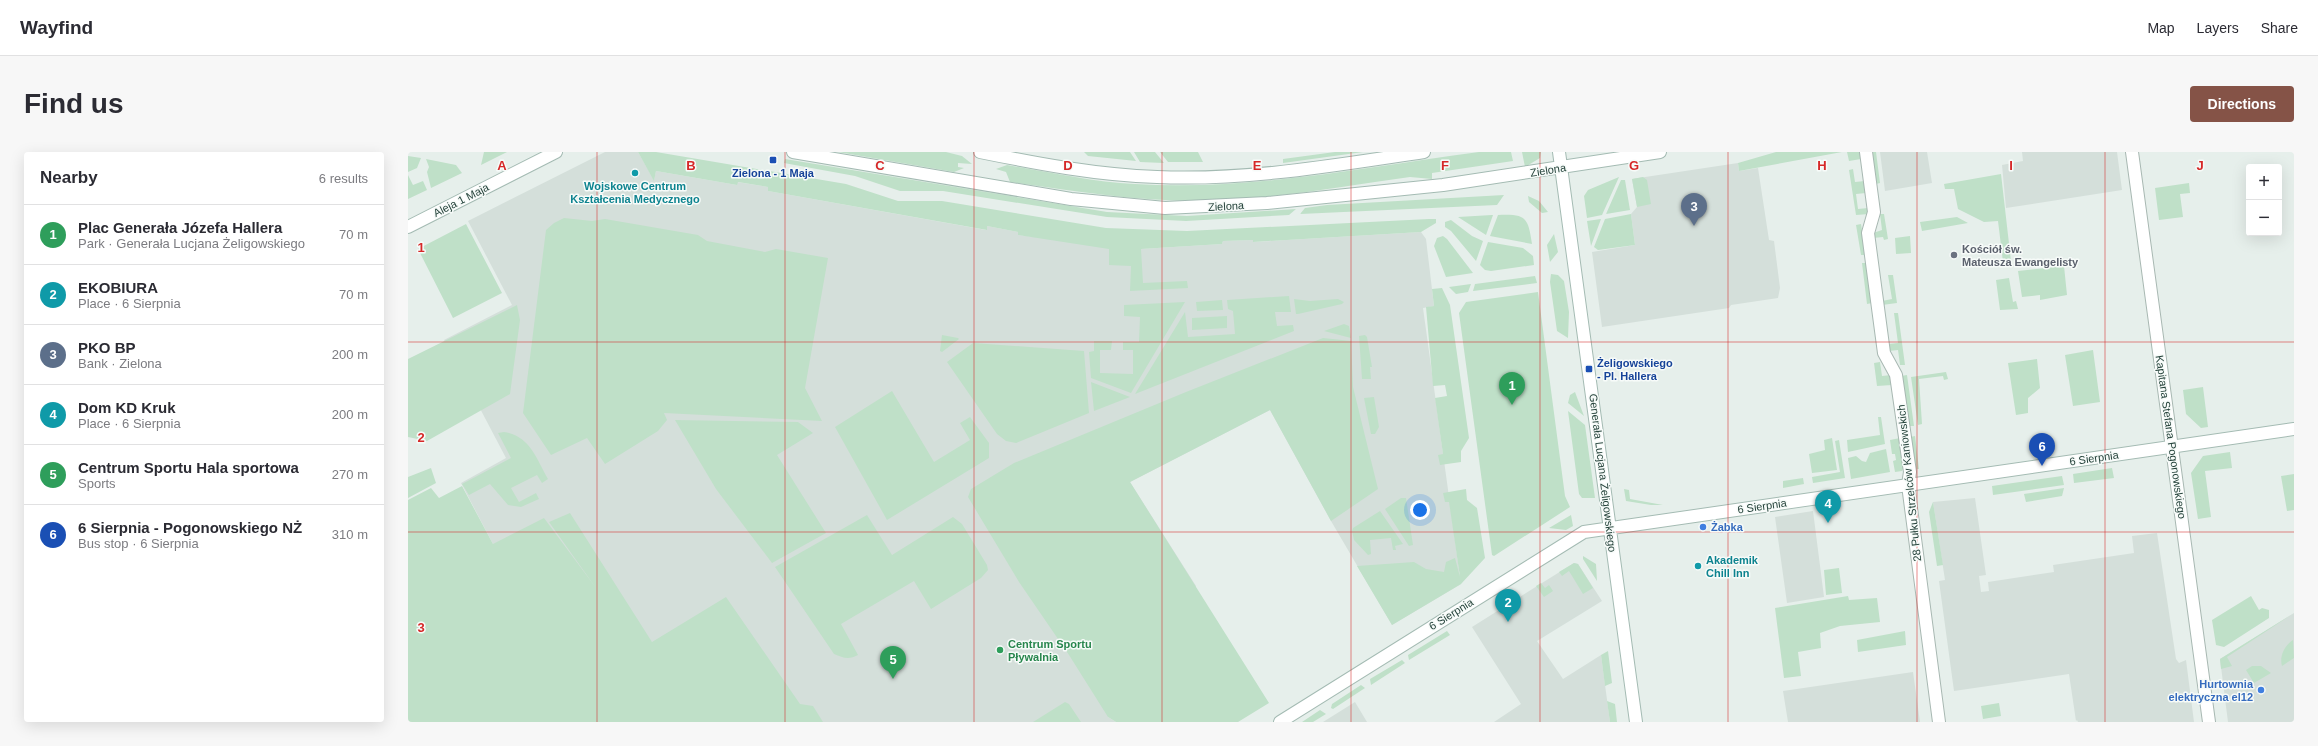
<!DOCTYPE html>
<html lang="en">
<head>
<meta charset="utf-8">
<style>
  body { margin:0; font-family:Helvetica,sans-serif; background:#f7f7f7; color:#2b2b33 }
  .controls { position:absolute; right:12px; top:12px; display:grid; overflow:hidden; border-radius:4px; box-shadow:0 4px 16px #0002 }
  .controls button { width:36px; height:36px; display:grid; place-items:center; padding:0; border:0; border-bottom:1px solid #e1e1e2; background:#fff; color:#2b2b33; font:20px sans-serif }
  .you { position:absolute; left:1012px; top:358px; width:14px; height:14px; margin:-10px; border:3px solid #fff; border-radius:50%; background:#1a73e8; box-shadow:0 0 0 6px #1a73e833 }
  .badge { display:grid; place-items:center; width:26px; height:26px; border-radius:50%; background:#855347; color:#fff; font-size:13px; font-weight:700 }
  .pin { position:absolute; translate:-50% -33px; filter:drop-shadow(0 1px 2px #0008) }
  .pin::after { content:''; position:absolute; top:21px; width:14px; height:12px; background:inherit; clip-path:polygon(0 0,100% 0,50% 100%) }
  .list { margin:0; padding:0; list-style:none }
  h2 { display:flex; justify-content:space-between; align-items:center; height:52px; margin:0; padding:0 16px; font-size:17px }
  h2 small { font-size:13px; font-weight:400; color:#7c7c81 }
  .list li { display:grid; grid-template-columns:26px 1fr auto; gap:12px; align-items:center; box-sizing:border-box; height:60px; padding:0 16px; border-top:1px solid #e1e1e2 }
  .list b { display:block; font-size:15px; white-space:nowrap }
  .list p { margin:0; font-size:13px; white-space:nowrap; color:#7c7c81 }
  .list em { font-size:13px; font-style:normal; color:#7c7c81 }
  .map { position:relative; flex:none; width:1886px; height:570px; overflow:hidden; border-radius:4px }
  header { display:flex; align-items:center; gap:24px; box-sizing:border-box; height:56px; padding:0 20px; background:#fff; border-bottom:1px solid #e1e1e2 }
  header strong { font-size:19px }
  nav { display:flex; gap:22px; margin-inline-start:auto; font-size:14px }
  .intro { display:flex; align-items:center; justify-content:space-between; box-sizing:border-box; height:96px; padding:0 24px }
  h1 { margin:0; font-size:28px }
  .button { padding:10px 18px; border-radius:4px; background:#855347; color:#fff; font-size:14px; font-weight:700 }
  main { display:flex; gap:24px; padding:0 24px }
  aside { flex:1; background:#fff; border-radius:4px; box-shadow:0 4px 16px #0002 }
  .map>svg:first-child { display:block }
  .built { fill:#d4dfda }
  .green { fill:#bfe0c8 }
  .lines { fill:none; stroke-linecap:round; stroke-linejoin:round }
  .street-casing { stroke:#a8b8b2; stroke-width:14 }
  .secondary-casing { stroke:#a4bbb3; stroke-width:14 }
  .street { stroke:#fff; stroke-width:12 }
  .secondary { stroke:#fff; stroke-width:12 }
  .grid { fill:none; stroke:#d62828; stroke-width:1; stroke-opacity:0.55 }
  .transit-dot { fill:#1a4fb4; stroke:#f7fbf9; stroke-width:1.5 }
  .culture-dot { fill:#0f9aa8; stroke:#f7fbf9; stroke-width:1.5 }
  .worship-dot { fill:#6b7280; stroke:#f7fbf9; stroke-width:1.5 }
  .shop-dot { fill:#3f7fe0; stroke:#f7fbf9; stroke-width:1.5 }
  .leisure-dot { fill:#2e9e5b; stroke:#f7fbf9; stroke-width:1.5 }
  .labels { text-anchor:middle; stroke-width:3; stroke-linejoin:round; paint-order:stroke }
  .street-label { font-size:11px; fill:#24423a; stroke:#f7fbf9 }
  .transit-label { font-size:11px; font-weight:bold; fill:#164399; stroke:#f7fbf9 }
  .culture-label { font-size:11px; font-weight:bold; fill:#0d838f; stroke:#f7fbf9 }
  .worship-label { font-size:11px; font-weight:bold; fill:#5b616d; stroke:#f7fbf9; text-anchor:start }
  .shop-label { font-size:11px; font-weight:bold; fill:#366cbe; stroke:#f7fbf9; text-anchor:start }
  .leisure-label { font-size:11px; font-weight:bold; fill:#27864d; stroke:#f7fbf9; text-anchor:start }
  .grid-label { font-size:13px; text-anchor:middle; font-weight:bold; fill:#d62828; stroke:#f7fbf9; stroke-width:3; stroke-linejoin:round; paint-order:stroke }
</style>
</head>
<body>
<header>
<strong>Wayfind</strong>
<nav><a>Map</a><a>Layers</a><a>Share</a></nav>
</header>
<div class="intro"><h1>Find us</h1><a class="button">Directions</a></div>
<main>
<aside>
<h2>Nearby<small>6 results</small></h2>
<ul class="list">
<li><span class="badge" style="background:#2e9e5b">1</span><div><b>Plac Generała Józefa Hallera</b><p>Park · Generała Lucjana Żeligowskiego</p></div><em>70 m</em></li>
<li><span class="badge" style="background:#0f9aa8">2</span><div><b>EKOBIURA</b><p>Place · 6 Sierpnia</p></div><em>70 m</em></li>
<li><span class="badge" style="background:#5c6f8a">3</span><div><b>PKO BP</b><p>Bank · Zielona</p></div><em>200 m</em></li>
<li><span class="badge" style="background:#0f9aa8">4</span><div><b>Dom KD Kruk</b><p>Place · 6 Sierpnia</p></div><em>200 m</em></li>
<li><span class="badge" style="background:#2e9e5b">5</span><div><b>Centrum Sportu Hala sportowa</b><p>Sports</p></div><em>270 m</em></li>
<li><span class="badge" style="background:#1a4fb4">6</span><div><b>6 Sierpnia - Pogonowskiego NŻ</b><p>Bus stop · 6 Sierpnia</p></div><em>310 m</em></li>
</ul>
</aside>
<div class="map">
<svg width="1886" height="570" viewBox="0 0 1886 570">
  <rect width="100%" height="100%" fill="#e6efeb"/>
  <path class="built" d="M197 0H230L246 28 248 19 329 33V30L360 35V39L578 78 579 74 610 80V83L733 97 814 92 815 89 845 88 846 90 1013 80 1018 87 1026 154 1015 156 1053 432 984 473 923 369 862 258 722 330 788 434 700 565 708 570H381L244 490 85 392 53 331 98 306 36 188 104 153 60 69Z
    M1472 0H1519L1524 31 1477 39Z
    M1614 0H1709L1714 38 1598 56 1594 13 1615 9Z
    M1330 11 1331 19 1350 16 1361 88 1366 89 1372 136 1370 146 1323 153 1321 156 1194 175 1184 100 1227 93 1223 62 1229 55 1224 27Z
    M1567 346 1578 423 1571 424 1573 440 1581 439 1580 430 1646 420 1645 413 1726 401 1724 384 1749 381 1768 507 1771 511 1778 508 1786 570H1670L1669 568 1668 569 1661 522 1546 539 1531 429 1537 428 1525 350Z
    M1405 359 1416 445 1379 451 1367 365Z
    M1166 411 1170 412 1194 449 1129 489 1155 527 1193 503 1202 570H1086L1113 552 1064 475Z
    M1886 461V570H1820L1812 507Z
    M1505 520 1512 570H1380L1375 539Z
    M947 550 959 570H915Z"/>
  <path class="green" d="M76 0H99L73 13Z
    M230 0H248L438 32 490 49H534L698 76 779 79 1021 67H1028V71L1013 80 845 90V88L815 89 814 92 733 97 735 131 779 129 780 136 722 139 723 114 701 113V97L610 83V80L579 74V78L360 39V35L330 30 329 33 248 19 246 29Z
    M430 0H538L554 4 564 12 550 11V15L556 16 546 20Z
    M676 0H722L728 9 680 4Z
    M726 0H747L756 11 732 10Z
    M752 0H790L795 10H760Z
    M927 0H955L875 11V7Z
    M1071 0H1103L1105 9 1024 21V27L1002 25C931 35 860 48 789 49 725 49 664 39 602 30L598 20 588 17 599 13C641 20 684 30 727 32 842 39 958 15 1071 0Z
    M1114 0H1133L1132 6 1117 15Z
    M1368 0H1434L1331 19 1330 11Z
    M1439 0H1452L1453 7 1441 9Z
    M1463 0H1468L1472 31 1468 32Z
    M0 4 13 6 9 16 0 20Z
    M18 7 48 13 54 21 23 36 19 20 21 15Z
    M377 7 699 60 779 64 888 57 881 63 778 69 699 65 535 39H492L447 24 376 11Z
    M1445 17 1447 30 1457 29 1458 41 1448 42 1450 57 1460 56 1461 62 1448 63 1441 18Z
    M1593 22 1603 109 1595 110 1590 69 1576 70 1550 57 1546 37H1537L1536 32Z
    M0 23 5 33 15 29 19 38 0 47Z
    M1211 25 1194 63 1179 66 1176 44 1180 38Z
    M1235 25 1239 28 1243 52 1229 55 1224 27Z
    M1213 28H1217L1222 58 1198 62Z
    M1781 31 1782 41 1772 42 1775 65 1751 68 1747 36Z
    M1096 43 1089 53 892 62 897 56 919 53Z
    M1120 44 1131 49 1140 60 1134 61 1121 50Z
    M1223 62 1227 93 1190 98 1186 95 1197 67Z
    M1472 62H1476L1480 87 1476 88 1475 85 1465 86V81L1474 78Z
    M1085 63 1078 83 1050 65 1084 63Z
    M1090 63C1118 62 1120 65 1124 92L1082 84Z
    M1549 65 1560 71 1514 79 1512 70Z
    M156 66 184 69 197 67 290 83 299 89 357 100 368 97 420 106 397 236 414 269 256 261 259 268 250 279 197 312 179 286 143 303 115 261 138 78 146 71Z
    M1193 67 1183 94 1179 69Z
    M1043 68 1064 84 1075 89 1068 109 1043 79 1037 75V70Z
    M58 72 94 141 45 166 10 97Z
    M1453 72 1458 103H1453L1448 73Z
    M1146 82 1150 100 1142 110 1139 93Z
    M1035 84 1039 87 1065 121 1038 125 1026 94 1029 86Z
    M1502 84 1503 101 1488 102 1487 86Z
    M1080 90 1115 96 1125 104 1126 113 1083 119 1077 118 1072 113Z
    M1454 111H1458L1464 151 1459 152Z
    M1656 114 1659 143 1632 148V143L1614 145 1610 119Z
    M1143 122 1150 123 1156 129 1161 160 1160 186 1149 179 1142 130Z
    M1480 123H1485L1489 151 1474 153V149L1484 147Z
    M1127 124 1129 131 1065 139 1067 132Z
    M1601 126 1605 150 1608 149 1610 157 1592 158 1588 128Z
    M1063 132 1060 140 1048 142 1041 135Z
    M1034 136 1042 153 1061 286 1053 299V310L1032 313 1030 303 1035 302 1027 246 1039 244 1037 233 1025 234 1018 155 1026 154 1024 137Z
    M1130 140 1157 344 1162 355 1086 404 1084 403 1051 161 1058 150Z
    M881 144 883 160H867L869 174 885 173 886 179 727 242 777 160 780 185 827 182 825 159 820 157 819 148Z
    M886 147 902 149 930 147 936 150 934 152 890 162H888Z
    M814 148 815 158 789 159 788 150Z
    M777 150 723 241 683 226 681 200 686 199V189H704L703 198H692V221L725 222V198H715V190H731L732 165 716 164V153Z
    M109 153 112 168 102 242 19 289 0 285V207Z
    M1486 161H1490L1497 213H1492L1490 198 1481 199 1480 192 1490 191Z
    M819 164V176L784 178V166Z
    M936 172 941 174 943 186 916 179Z
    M534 183 550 186 551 187 534 200 532 199Z
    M957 183 959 185 964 215H962L963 227H954L951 184Z
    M915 186 943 189 945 235 970 337 923 369 862 258 722 330 861 551 830 570H708L700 565 661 503 611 430 560 345 563 337 606 311 778 240Z
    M565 191 676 199 681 261 608 291 598 289 589 282 539 210Z
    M1685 198 1692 250 1665 254 1657 203Z
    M1629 207 1632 236 1620 246V261L1608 263 1600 211Z
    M1472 210 1474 224 1483 223 1484 233 1469 234 1466 211Z
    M1538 220 1540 227 1536 228 1535 224 1511 227 1514 272 1510 273 1503 225Z
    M1499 223 1506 274H1500L1493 224Z
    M683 230 722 245 686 259Z
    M1795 235 1800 275 1793 276 1778 262 1775 238Z
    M484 239 526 310 562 288 552 271 562 265 581 291V306L479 368 427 275Z
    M1167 240 1176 264 1160 251 1162 243Z
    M966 245 971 275 967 282H963L956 246Z
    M1160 259 1177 273 1187 346H1174L1171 342Z
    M1470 265H1473L1477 292 1440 300 1439 288 1472 283Z
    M267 268 390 270 405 281 369 303 418 381 364 411 308 337Z
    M96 280C122 284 128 306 140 327L134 331 129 323 103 336 111 350 128 341 131 347 113 355 100 353 82 332 61 343 54 332 103 306 90 281Z
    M1507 284 1511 317H1508L1502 285Z
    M1424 286 1429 318 1404 321 1401 302 1417 298 1416 288Z
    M1492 286 1495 316 1494 319 1487 320 1485 309 1488 308 1487 302H1484L1482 288Z
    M1431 288 1437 326 1405 331 1404 325 1432 320 1427 289Z
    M1478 297 1482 320 1443 327 1440 306 1448 304 1454 309 1458 310 1462 301Z
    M1822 300 1824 316 1797 319 1803 365 1790 367 1783 321 1795 304Z
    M23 316 28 331 0 346V325Z
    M1704 316 1706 326 1666 331 1665 322Z
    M1886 322V358L1879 359 1873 324Z
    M1654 324 1656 333 1585 343 1584 334Z
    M1395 326 1396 332 1375 336V329Z
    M54 334 85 392 136 366 188 436 141 370 162 361 244 490 318 445 392 552 405 554 415 570H0V348L23 336 31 346Z
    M1656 336 1654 344 1618 350 1616 342Z
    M1058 337 1059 348 1069 356 1077 406 1053 432 984 473 949 414 1006 410 1018 417 1036 420 1038 410 1047 406 1052 425 1041 350H1037L1035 341Z
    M1216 337 1221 338 1222 347 1255 353H1243L1218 349Z
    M993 346H998L1005 393 1001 394 977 357Z
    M1525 350 1535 413 1529 414 1521 360Z
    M972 359 995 392 987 394 988 398H985L983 386 962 388 963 402 960 403 946 388 944 379 945 376Z
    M459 363 484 403 545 365 554 372 579 413 580 418 573 426 523 457 506 429 433 472 450 503C441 508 435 506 426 502L367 415Z
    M1163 363 1165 374 1158 378 1141 376Z
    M1175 404 1188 412 1189 429 1175 407Z
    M1166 411 1170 412 1185 436 1175 442 1161 419 1154 424 1151 420Z
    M1431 416 1434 441 1418 443 1416 418Z
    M1133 431 1137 436 1141 433 1145 439 1136 445 1128 434Z
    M1440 444 1441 448 1469 446 1472 470 1432 474 1412 481 1413 496 1390 500 1393 524 1376 526 1367 456Z
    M1843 444 1851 458 1854 456 1861 458V466L1816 495 1808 493 1804 468Z
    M1886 461 1819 505 1824 514 1813 517 1812 507Z
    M1039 479 1042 483 1001 508 1000 503Z
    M1497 479 1498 493 1450 500 1449 488Z
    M1885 488 1886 506 1874 514C1871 504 1877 493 1885 488Z
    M1200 499 1204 531 1197 534 1193 503Z
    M994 508 997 511 963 533 962 527Z
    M1844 514H1853L1863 521 1846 531 1838 518Z
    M953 533 957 536 925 557 923 556 924 552Z
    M1199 549 1207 552 1209 570H1202Z
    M657 550 661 552 673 570H625Z
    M1591 551 1593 564 1575 567 1573 554Z
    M912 558 918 562 905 570H894Z"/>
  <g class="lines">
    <g class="street-casing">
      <path id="street" d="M1458 0 1466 60 1460 81 1476 201 1488 223 1502 320 1500 333 1531 570
        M1724 0 1801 570"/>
    </g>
    <g class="secondary-casing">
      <path id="secondary" d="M385 0 663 47 757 56 859 51 1035 33 1252 0
        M572 0C631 12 689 23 749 25 838 29 928 13 1016 0
        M1151 0 1228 570
        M0 75 148 0
        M872 570 1176 380 1886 277"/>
    </g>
    <use href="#street" class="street"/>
    <use href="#secondary" class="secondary"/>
  </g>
  <path class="grid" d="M189 0V570M377 0V570M566 0V570M754 0V570M943 0V570M1132 0V570M1320 0V570M1509 0V570M1697 0V570M0 190H1886M0 380H1886"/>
  <g class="transit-dot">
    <rect x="361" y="4" width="8" height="8" rx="2"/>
    <rect x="1177" y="213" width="8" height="8" rx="2"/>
  </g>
  <g class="culture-dot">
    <circle cx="227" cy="21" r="4"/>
    <circle cx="1290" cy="414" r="4"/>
  </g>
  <circle class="worship-dot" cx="1546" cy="103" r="4"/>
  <g class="shop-dot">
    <circle cx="1295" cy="375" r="4"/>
    <circle cx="1853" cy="538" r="4"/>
  </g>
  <circle class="leisure-dot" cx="592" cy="498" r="4"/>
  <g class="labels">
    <g class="street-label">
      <text transform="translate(1140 18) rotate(-9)" y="4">Zielona</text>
      <text transform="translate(53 48) rotate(-27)" y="4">Aleja 1 Maja</text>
      <text transform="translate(818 54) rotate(-3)" y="4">Zielona</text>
      <text transform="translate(1763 285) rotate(82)" y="4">Kapitana Stefana Pogonowskiego</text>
      <text transform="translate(1686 306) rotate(-8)" y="4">6 Sierpnia</text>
      <text transform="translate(1195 321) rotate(83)" y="4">Generała Lucjana Żeligowskiego</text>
      <text transform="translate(1501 331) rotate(-96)" y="4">28 Pułku Strzelców Kaniowskich</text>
      <text transform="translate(1354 354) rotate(-8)" y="4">6 Sierpnia</text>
      <text transform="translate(1043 462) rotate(-32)" y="4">6 Sierpnia</text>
    </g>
    <g class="transit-label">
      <text x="365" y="25">Zielona - 1 Maja</text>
      <text x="1189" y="215" text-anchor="start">Żeligowskiego<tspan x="1189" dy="13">- Pl. Hallera</tspan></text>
    </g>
    <g class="culture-label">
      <text x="227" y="38">Wojskowe Centrum<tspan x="227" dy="13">Kształcenia Medycznego</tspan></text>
      <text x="1298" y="412" text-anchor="start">Akademik<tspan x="1298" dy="13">Chill Inn</tspan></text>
    </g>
    <g class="worship-label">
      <text x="1554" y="101">Kościół św.<tspan x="1554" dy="13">Mateusza Ewangelisty</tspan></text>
    </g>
    <g class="shop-label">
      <text x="1303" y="379">Żabka</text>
      <text x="1845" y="536" text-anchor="end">Hurtownia<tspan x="1845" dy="13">elektryczna el12</tspan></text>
    </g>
    <g class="leisure-label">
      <text x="600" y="496">Centrum Sportu<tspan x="600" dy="13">Pływalnia</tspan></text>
    </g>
  </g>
  <g class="grid-label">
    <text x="94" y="18">A</text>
    <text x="283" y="18">B</text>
    <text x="472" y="18">C</text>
    <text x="660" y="18">D</text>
    <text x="849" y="18">E</text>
    <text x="1037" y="18">F</text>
    <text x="1226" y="18">G</text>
    <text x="1414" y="18">H</text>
    <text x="1603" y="18">I</text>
    <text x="1792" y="18">J</text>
    <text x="13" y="100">1</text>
    <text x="13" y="290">2</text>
    <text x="13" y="480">3</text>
  </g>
</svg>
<div class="controls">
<button>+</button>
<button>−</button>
</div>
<div class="you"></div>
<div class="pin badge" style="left:1104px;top:253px;background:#2e9e5b">1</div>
<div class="pin badge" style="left:1100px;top:470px;background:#0f9aa8">2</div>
<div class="pin badge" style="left:1286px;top:74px;background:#5c6f8a">3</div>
<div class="pin badge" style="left:1420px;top:371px;background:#0f9aa8">4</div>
<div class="pin badge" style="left:485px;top:527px;background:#2e9e5b">5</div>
<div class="pin badge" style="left:1634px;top:314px;background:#1a4fb4">6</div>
</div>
</main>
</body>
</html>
